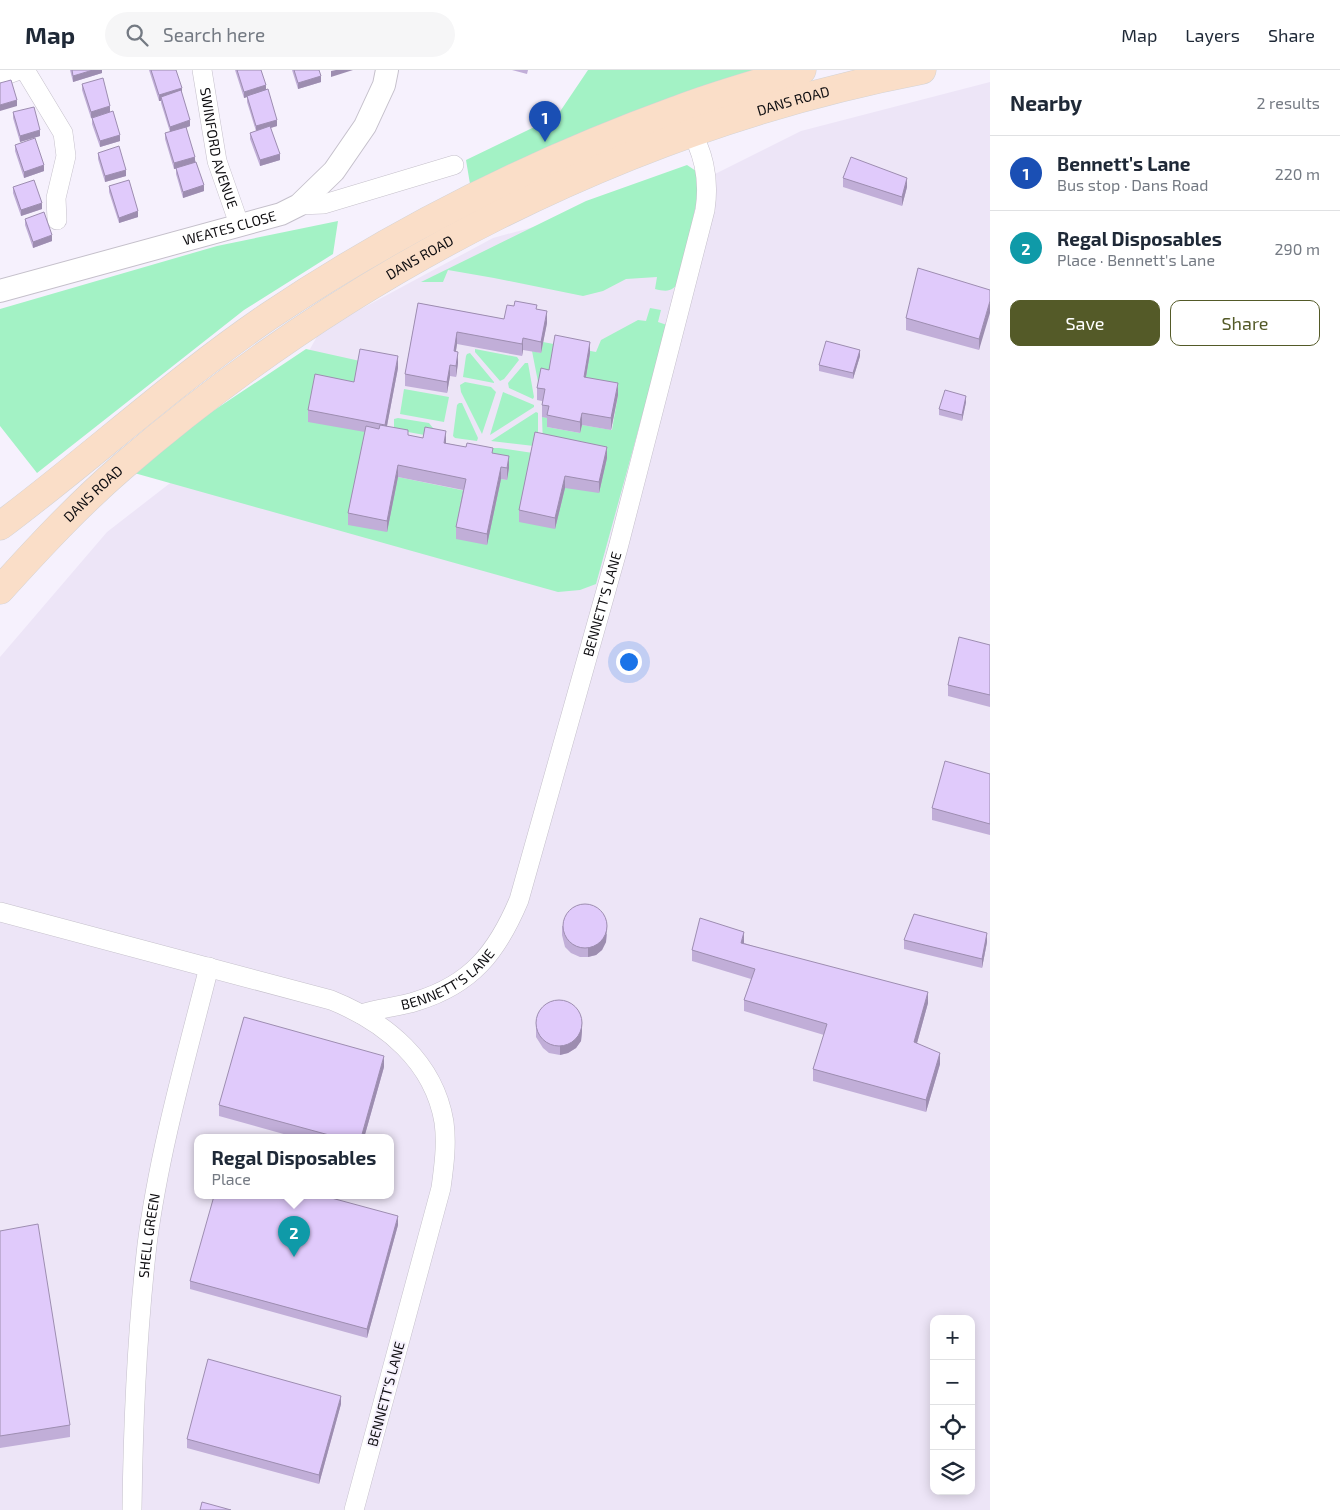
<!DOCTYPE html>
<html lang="en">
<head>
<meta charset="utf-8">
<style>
  body { margin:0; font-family:"Exo 2",sans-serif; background:#f6f6f7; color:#1f2937 }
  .controls { position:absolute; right:15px; bottom:15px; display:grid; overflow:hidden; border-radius:10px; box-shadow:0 2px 12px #0003 }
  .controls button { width:45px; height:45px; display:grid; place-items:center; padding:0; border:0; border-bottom:1px solid #e0e1e3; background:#fff; color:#1f2937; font:25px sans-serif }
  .you { position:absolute; left:628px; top:591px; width:18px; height:18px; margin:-12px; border:4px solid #fff; border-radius:50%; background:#1a73e8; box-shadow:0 0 0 8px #1a73e833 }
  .badge { display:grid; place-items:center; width:32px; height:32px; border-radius:50%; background:#545a28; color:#fff; font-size:16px; font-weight:700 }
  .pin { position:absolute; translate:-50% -41px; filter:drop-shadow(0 1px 2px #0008) }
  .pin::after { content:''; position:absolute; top:26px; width:18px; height:15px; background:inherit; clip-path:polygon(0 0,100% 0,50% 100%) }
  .popup { position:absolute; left:194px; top:1064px; width:200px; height:65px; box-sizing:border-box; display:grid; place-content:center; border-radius:10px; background:#fff; filter:drop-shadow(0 1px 4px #0005); font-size:16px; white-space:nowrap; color:#747a83 }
  .popup b { font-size:19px; color:#1f2937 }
  .popup::after { content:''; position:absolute; left:50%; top:100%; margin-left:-10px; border:10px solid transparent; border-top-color:#fff }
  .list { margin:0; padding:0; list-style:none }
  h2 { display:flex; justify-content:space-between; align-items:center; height:65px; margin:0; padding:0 20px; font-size:21px }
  h2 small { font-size:16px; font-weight:400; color:#747a83 }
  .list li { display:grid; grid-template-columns:32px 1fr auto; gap:15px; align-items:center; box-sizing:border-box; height:75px; padding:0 20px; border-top:1px solid #e0e1e3 }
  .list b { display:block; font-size:19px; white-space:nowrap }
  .list p { margin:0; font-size:16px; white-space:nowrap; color:#747a83 }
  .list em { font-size:16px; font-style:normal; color:#747a83 }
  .actions { display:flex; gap:10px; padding:15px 20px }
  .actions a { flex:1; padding:11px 0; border:1px solid #545a28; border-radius:10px; text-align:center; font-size:18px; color:#545a28 }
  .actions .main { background:#545a28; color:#fff }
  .icon { flex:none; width:28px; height:28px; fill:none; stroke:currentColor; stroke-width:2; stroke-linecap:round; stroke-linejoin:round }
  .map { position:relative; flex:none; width:990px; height:1440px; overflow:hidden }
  header { display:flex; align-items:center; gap:30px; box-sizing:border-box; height:70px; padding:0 25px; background:#fff; border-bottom:1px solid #e0e1e3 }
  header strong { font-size:24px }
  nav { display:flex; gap:28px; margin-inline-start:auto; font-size:18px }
  .search { width:350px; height:45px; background:#f6f6f7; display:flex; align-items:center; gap:12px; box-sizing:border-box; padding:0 18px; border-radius:28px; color:#747a83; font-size:19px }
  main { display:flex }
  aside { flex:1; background:#fff }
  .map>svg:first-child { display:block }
  .built { fill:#ede5f7; fill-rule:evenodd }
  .green { fill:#a3f2c5 }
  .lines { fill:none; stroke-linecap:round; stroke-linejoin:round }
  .minor-casing { stroke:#c5c0cb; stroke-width:20 }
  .tertiary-casing { stroke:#c5c0cb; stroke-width:24 }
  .primary-casing { stroke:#d4d3d4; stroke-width:29 }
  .minor { stroke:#fff; stroke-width:19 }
  .tertiary { stroke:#fff; stroke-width:22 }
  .primary { stroke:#fadec8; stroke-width:28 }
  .wall { fill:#c1aed8 }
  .shaded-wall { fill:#9d8db0 }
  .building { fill:#e0cafb; stroke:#9d8db0 }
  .labels { text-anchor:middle; stroke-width:4; stroke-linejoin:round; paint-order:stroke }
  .street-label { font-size:14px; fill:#0e0d10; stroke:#f6f1fd }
</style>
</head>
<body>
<header>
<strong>Map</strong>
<div class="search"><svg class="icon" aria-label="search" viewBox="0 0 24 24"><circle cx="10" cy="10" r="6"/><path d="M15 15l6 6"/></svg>Search here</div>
<nav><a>Map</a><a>Layers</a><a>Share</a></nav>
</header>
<main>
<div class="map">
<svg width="990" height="1440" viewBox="0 0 990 1440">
  <rect width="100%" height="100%" fill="#f6f1fd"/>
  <path class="built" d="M990 12V1440H0V587L107 462 285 324 320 261 493 168 701 111 801 61ZM198 1068H390V1126H198ZM934 1249H971V1421H934Z"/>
  <path class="green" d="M588 0H793L520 91 470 114 466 90 557 46Z
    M687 95 699 103 701 111 680 209C674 222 667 222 655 219L657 207 626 209 603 221 583 226 494 208 448 200 443 212H421L586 131Z
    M338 151 333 184 244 240 37 403 0 356V239L217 176Z
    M650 238 661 240 658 252 667 255 596 514 580 520 558 522 120 399 144 387 306 279 360 291 380 365 398 407 466 421 501 409 507 410 509 398 492 395 490 378H499L533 383 534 376 491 371 536 342 538 343V374L543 375 542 347 549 348 547 357 580 363 582 355 612 360 618 325 549 311 539 317 532 281 541 283 543 272 596 282 601 270 638 250 646 251Z
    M475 279 517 287 519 290 504 309 500 311 475 282Z
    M470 283 494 312V313L463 307 466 286 467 284Z
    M525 293H528L534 327 533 329 509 318 508 313Z
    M465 312 491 317 496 322 482 364 461 322 460 315Z
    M404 319 449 327 444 352 400 344Z
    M503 322 534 335V337L490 365Z
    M459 333H462L478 368 477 371 455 368 453 366 457 335Z
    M398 348 429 353 441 368 397 360 394 357V349Z"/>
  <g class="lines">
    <g class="minor-casing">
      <g id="minor">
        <path d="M25 0 63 63 66 86 56 128 57 150"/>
        <path id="s1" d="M202 0 217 91 239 154"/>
        <path d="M0 7 19 0"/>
        <path d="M299 135 324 134 454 95"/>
        <path d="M0 842 331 930C386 952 434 992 444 1052 447 1074 444 1096 441 1118L354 1440"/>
        <path id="s2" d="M361 944C379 938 399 937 417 931 472 914 497 882 519 830L618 478 705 140C710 107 703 81 687 53"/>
        <path id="s3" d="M132 1440C133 1351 137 1263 147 1175 159 1081 186 988 209 897"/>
      </g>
    </g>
    <g class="tertiary-casing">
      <g id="tertiary">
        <path id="s4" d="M0 221 281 144 299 135 334 101 365 56 384 15 387 0"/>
      </g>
    </g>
    <g class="primary-casing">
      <g id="primary">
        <path d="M0 456C91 388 175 310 269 246 396 161 534 92 677 40 718 24 760 13 802 0"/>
        <path id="s5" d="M0 520C39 477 78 435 122 397 349 201 626 57 922 0"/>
      </g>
    </g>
    <use href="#minor" class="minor"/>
    <use href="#tertiary" class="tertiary"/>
    <use href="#primary" class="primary"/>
  </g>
  <path class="wall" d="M70 0H102V3L73 12Z
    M149 0H176L190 56 186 58 204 121 183 128 176 104V99H174L165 69V63L170 62 161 33V31H159Z
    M235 0H261L266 20 277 56 271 58 280 90 260 96 250 69V63L256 61 247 32V27L244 28Z
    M292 0H319L321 12 298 19Z
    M512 0H528L527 4Z
    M82 14 110 42 120 71 100 77 92 54V48H91L82 20Z
    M13 42 40 66 20 72 13 48Z
    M15 75 44 101 24 108 15 81Z
    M98 83 126 106 105 112 98 89Z
    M843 108 907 117 902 136 843 117Z
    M109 116 138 147 119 153 109 122Z
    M13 117 42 139 21 146 13 123Z
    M25 149 52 171 33 178 25 155Z
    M990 220 979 280 906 260V248Z
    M418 233 504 249 537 240 547 253 541 283 523 280 522 286 457 274 456 281 458 293 456 307 450 306 447 323 405 316V304Z
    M590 283 586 307 618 325 611 360 582 355 580 363 547 357V348L542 347V331L537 330V318L549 300Z
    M860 286 853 309 819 301V295Z
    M398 298 387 356 408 365 493 383 509 398 507 410 501 409 487 475 456 469V457L463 420 398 407 387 462 348 455V443L365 362 308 352V340L354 312Z
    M966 332 962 351 939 345V339Z
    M535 362 607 388 599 423 565 418 555 459 519 452V440Z
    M990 575V637L948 626V615Z
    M990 704V765L932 750V738Z
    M562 856 607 864 606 872 602 880 596 885 588 887H580L571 883 565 877 562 865Z
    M904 870 987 872 982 898 904 879Z
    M744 873 928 933 917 973 940 994 926 1042 813 1011V999L824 965 744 941V930L751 909 692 891V880Z
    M536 950 582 961 581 971 576 978 568 983 560 985 549 983 543 978 536 967Z
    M384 997 364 1068H298L219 1046V1035Z
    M398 1155 367 1268 190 1219V1211Z
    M0 1161 70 1355V1367L0 1378Z
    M341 1334 319 1414 187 1378V1369Z"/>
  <path class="shaded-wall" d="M93 0H102V3L73 12V6Z
    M336 0H353L331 7V1Z
    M321 6V12L298 19V13Z
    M266 15V21L244 28V22Z
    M182 18V24L161 27V31H159V25Z
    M17 30V36L0 41V35Z
    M110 36V42L91 48V42Z
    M190 50V56L170 63V57Z
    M277 50V56L256 62V56Z
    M40 60V66L20 72V66Z
    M120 65V71L100 77V71Z
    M280 84V90L260 96V90Z
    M195 87V93L174 99V93Z
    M44 95V101L24 108V102Z
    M126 100V106L105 112V106Z
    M907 108V117L902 136V127Z
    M204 115V121L183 128V122Z
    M42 133V139L21 146V140Z
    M138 141V147L119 153V148Z
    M52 165V171L33 178V172Z
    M990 231V243L979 280V269Z
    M547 241V253L541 283V272Z
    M457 262V274L454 292V281Z
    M523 268V280L522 286V274Z
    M590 272V283L584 318V307Z
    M860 280V286L853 309V303Z
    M458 282V293L456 307V296Z
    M398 286V298L385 366V355Z
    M450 295V306L447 323V312Z
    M618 313V325L611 360V348Z
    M966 326V332L962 351V345Z
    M582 343V355L580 363V352Z
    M446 361V373L444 384V373Z
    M607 377V388L599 423V412Z
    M509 386V398L507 410V398Z
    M398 395V407L387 462V451Z
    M501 397V409L487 475V464Z
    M565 406V418L555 459V448Z
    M607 855 606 872 602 880 596 885 588 887V878Z
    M744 862V874L741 873Z
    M987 863V872L982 898V889Z
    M928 922V933L914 984V972Z
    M582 952V961L581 971 576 978 568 983 560 985V976Z
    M940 983V994L926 1042V1030Z
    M384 986V997L364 1068H361Z
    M398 1146V1155L367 1268V1259Z
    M341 1326V1334L319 1414V1405Z"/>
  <path class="building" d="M72 0H93L73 6Z
    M151 0H176L182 18 159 25Z
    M237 0H261L266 15 244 22Z
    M294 0H319L321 6 298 13Z
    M103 8 110 36 91 42 82 14Z
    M11 10 17 30 0 35V13Z
    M268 19 277 50 256 56 247 26Z
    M181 20 190 50 170 57 161 27Z
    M34 37 40 60 20 66 13 42Z
    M113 41 120 65 100 71 92 48Z
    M270 56 280 84 260 90 250 63Z
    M186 57 195 87 174 93 165 63Z
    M35 68 44 95 24 102 15 75Z
    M119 76 126 100 105 106 98 83Z
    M851 87 907 108 902 127 843 108Z
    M196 92 204 115 183 122 176 98Z
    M34 110 42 133 21 140 13 117Z
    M129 110 138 141 119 148 109 116Z
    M44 142 52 165 33 172 25 149Z
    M918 198 990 220V231L979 269 906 248Z
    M515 231 537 235 536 239 547 241 541 272 523 268 522 274 457 262 454 281 458 282 456 296 450 295 447 312 405 304 418 233 504 249 507 235 514 236Z
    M555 265 590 272 584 307 618 313 611 348 582 343 580 352 547 345 549 336 542 335 545 319 537 318 541 298 549 300Z
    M826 271 860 280 853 303 819 295Z
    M360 279 398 286 385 355 308 340 315 304 354 312Z
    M945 320 966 326 962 345 939 339Z
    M380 355 408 360V365L423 368 425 357 446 361 444 373 466 377 467 373 493 378 492 383 509 386 507 398 501 397 487 464 456 457 466 409 398 395 387 451 348 443 366 356 379 359Z
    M535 362 607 377 599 412 565 406 555 448 519 440Z
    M959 567 990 575V625L948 615Z
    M945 691 990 704V754L932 738Z
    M563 856a22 22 0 1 1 44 0a22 22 0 1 1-44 0Z
    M914 844 987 863 982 889 904 870Z
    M700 848 744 862 741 873 928 922 914 972 940 983 926 1030 813 999 827 954 744 930 755 899 692 880Z
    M536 953a23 23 0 1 1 46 0a23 23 0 1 1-46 0Z
    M244 947 384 986 361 1068H340L219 1035Z
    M214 1126H324L398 1146 367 1259 190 1211Z
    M38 1154 70 1355 0 1366V1161Z
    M208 1289 341 1326 319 1405 187 1369Z
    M202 1432 231 1440H200Z"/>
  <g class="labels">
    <g class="street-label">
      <text dy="5" stroke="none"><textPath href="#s5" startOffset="944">DANS ROAD</textPath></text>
      <text dy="5" stroke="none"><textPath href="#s1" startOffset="80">SWINFORD AVENUE</textPath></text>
      <text dy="5" stroke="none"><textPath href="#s4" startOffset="238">WEATES CLOSE</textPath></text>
      <text dy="5" stroke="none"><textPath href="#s5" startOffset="538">DANS ROAD</textPath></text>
      <text dy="5" stroke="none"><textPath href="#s5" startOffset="134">DANS ROAD</textPath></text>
      <text dy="5" stroke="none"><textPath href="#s2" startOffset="514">BENNETT'S LANE</textPath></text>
      <text dy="5" stroke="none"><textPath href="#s2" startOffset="95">BENNETT'S LANE</textPath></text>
      <text dy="5" stroke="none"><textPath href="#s3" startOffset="275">SHELL GREEN</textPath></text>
      <text transform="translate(386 1324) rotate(-75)" y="5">BENNETT'S LANE</text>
    </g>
  </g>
</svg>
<div class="controls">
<button>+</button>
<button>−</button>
<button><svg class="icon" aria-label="locate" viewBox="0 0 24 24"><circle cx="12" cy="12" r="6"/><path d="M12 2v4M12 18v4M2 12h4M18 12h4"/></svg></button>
<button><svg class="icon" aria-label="layers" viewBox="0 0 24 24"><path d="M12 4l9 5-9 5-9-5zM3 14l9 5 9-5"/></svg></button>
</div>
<div class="you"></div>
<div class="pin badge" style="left:545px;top:72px;background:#1a4fb4">1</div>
<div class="pin badge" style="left:294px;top:1187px;background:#0f9aa8">2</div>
<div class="popup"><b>Regal Disposables</b>Place</div>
</div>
<aside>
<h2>Nearby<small>2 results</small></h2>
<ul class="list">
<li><span class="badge" style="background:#1a4fb4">1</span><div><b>Bennett's Lane</b><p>Bus stop · Dans Road</p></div><em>220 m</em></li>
<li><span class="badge" style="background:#0f9aa8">2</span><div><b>Regal Disposables</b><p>Place · Bennett's Lane</p></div><em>290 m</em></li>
</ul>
<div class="actions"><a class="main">Save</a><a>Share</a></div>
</aside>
</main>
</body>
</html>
